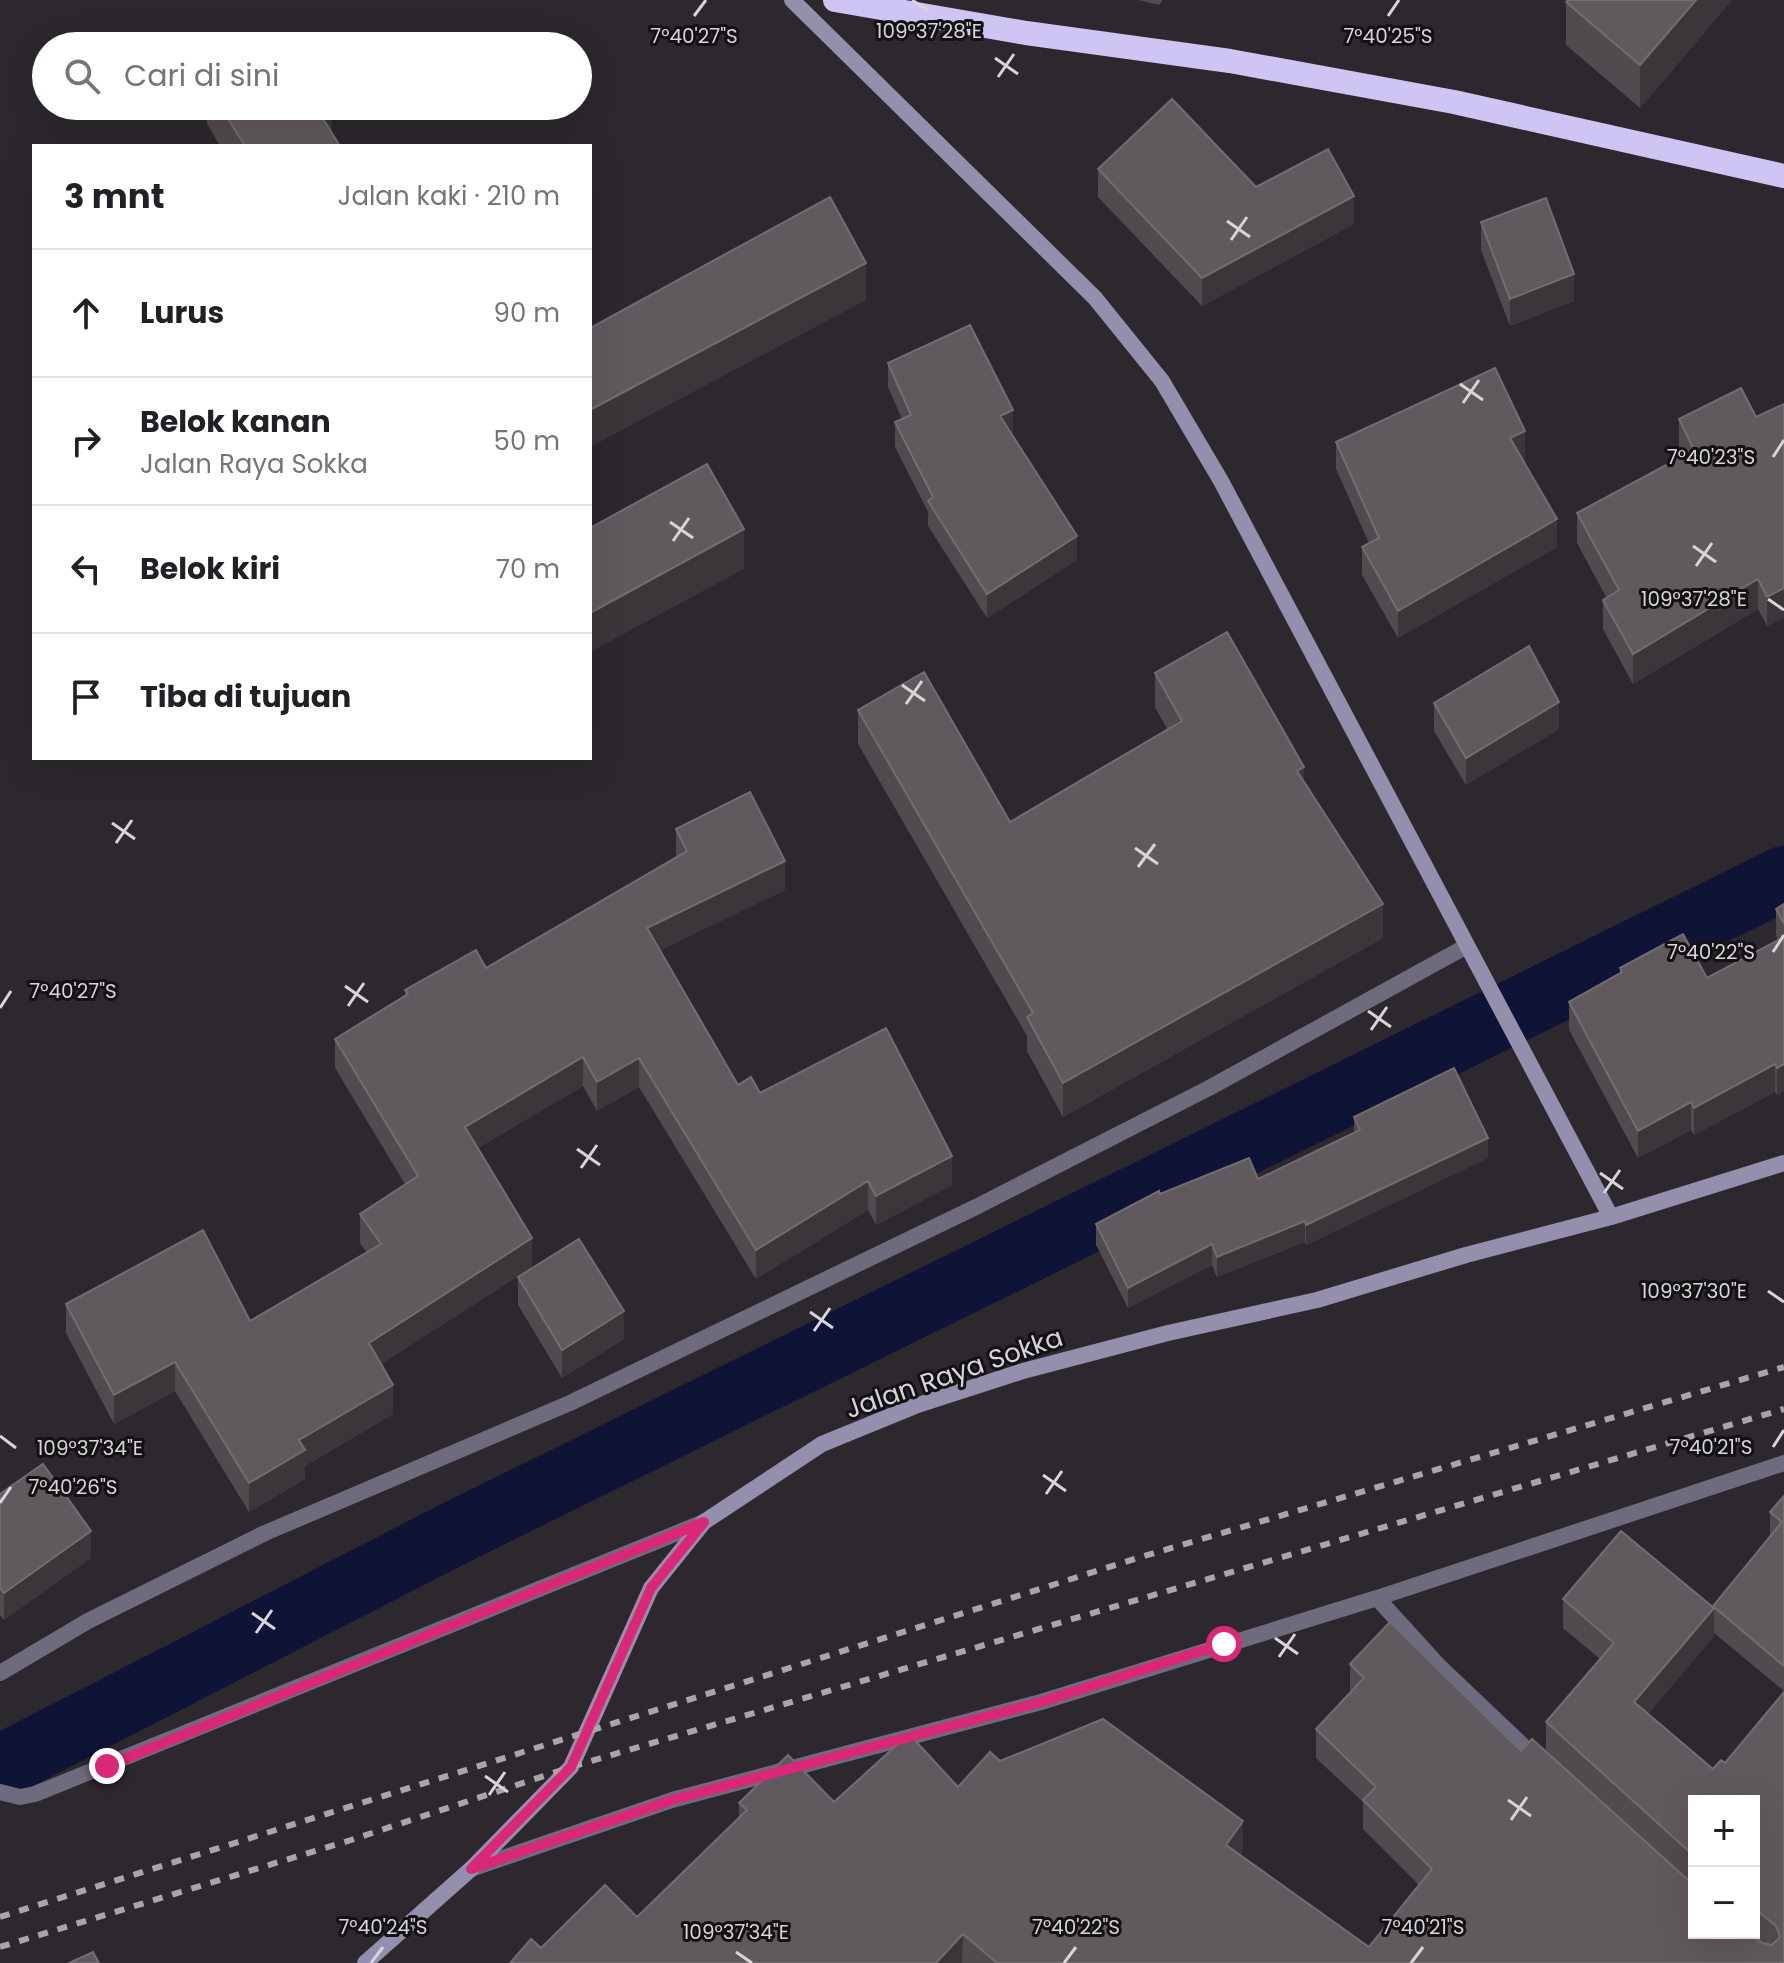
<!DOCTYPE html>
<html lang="id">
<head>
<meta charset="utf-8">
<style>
  body { margin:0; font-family:Poppins,sans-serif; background:#f6f6f6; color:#202124 }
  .controls { position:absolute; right:24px; bottom:24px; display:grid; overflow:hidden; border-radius:0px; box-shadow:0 8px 32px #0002 }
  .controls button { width:72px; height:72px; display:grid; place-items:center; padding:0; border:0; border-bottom:2px solid #e0e0e0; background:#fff; color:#202124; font:40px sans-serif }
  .stop { position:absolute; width:24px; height:24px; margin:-18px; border:6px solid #db2777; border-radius:50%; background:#fff }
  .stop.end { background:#db2777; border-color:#fff; box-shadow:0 2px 8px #0008 }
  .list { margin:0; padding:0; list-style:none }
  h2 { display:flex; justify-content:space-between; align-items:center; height:104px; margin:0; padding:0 32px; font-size:34px }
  h2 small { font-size:26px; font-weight:400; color:#757577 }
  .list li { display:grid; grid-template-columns:52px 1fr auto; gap:24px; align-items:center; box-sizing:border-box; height:128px; padding:0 32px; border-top:2px solid #e0e0e0 }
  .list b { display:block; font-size:30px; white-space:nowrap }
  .list p { margin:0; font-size:26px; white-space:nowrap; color:#757577 }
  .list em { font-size:26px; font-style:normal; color:#757577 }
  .icon { flex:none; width:44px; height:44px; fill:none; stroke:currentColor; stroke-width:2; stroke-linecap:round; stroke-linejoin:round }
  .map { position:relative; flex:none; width:1784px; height:1963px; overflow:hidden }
  .search { position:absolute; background:#fff; box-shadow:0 8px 32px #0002; left:32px; top:32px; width:560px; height:88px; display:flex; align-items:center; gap:20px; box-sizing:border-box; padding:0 28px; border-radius:44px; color:#757577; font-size:30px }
  .panel { position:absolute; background:#fff; box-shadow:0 8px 32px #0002; left:32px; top:144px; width:560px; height:616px; border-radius:0px }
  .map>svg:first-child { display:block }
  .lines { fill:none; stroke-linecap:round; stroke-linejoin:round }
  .canal { stroke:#0e1436; stroke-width:64 }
  .street { stroke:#6e6b7e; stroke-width:16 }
  .secondary { stroke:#958fae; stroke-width:16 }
  .highway { stroke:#cfc5f5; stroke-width:24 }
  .rail { stroke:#a9a6aa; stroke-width:6; stroke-dasharray:10 10; stroke-linecap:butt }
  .wall { fill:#514a4e; fill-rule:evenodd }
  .shaded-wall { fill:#3c363b }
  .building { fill:#60595d; stroke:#726d71; stroke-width:2 }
  .route { stroke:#db2777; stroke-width:10 }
  .ticks { fill:none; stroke:#d8d5d9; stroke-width:3 }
  .labels { text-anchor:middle; stroke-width:6; stroke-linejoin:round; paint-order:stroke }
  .street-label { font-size:26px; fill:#d8d5d9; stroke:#131114 }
  .ticks-label { font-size:20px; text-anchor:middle; fill:#d8d5d9; stroke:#131114; stroke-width:6; stroke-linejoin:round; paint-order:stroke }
</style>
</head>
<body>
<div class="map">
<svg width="1784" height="1963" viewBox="0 0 1784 1963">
  <rect width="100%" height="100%" fill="#2c282d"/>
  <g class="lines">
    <path class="canal" d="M0 1767 457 1532 1784 878"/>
    <path class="street" d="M1377 1598 1784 1463
      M0 1673 88 1621 265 1533 570 1403 978 1206 1209 1088 1465 947
      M0 1792 20 1797 35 1794 704 1522
      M471 1869 672 1800 1041 1702 1377 1598 1438 1665 1538 1760"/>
    <path class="secondary" d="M792 0 1095 298 1162 381 1221 481 1611 1217
      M365 1963 471 1869 571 1767 651 1588 704 1522 822 1444 915 1406 1023 1371 1168 1333 1317 1300 1466 1255 1611 1217 1784 1163"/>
    <path class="highway" d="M835 0 1026 33 1230 61 1454 102 1784 176"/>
    <path class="rail" d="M0 1917 1141 1557 1784 1367
      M0 1947 351 1840 571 1767 1784 1409"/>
  </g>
  <path class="wall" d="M1138 0H1163L1159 5Z
    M1568 0H1732L1640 108 1566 45V2Z
    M207 106H332V134L340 146H220L207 124Z
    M1098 169 1256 187 1354 224 1202 306 1098 197Z
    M1481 222 1574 301 1510 326 1481 250Z
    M888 363 1012 435 1077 560 987 618 928 526V512L895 447V422L902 419 888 387Z
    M1784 404V618L1767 626 1758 609 1633 684 1603 629V600L1606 597 1577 543V513L1682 456 1679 449V419L1756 417Z
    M1336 442 1525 458 1523 459 1557 547 1398 638 1362 575V547L1369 543 1336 469Z
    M1155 673 1304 781 1383 938 1063 1117 1027 1051V1036L858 744V710L1010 822 1167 729 1155 707Z
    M1434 703 1559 729 1466 785 1434 731Z
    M676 829 785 890 660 950 738 1085 760 1093 952 1185 876 1225 868 1210 756 1279 639 1087 597 1111 583 1086 478 1148 532 1267 381 1364 393 1414 305 1466V1479L249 1512 175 1391 114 1424 66 1333V1304L250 1321 367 1253 360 1243V1214L405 1184 335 1068V1039L405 996V990L486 968 676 857Z
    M1784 904V1091L1777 1095 1775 1092 1694 1135 1691 1130 1638 1158 1569 1030V1002L1620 974V968L1707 978 1778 940 1776 936V909Z
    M1354 1117 1488 1158 1306 1245 1305 1242 1217 1277 1212 1265 1128 1308 1096 1245V1224L1160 1194 1258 1179 1354 1133Z
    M518 1277 624 1339 562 1378 518 1305Z
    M0 1494 91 1558 4 1620 0 1615Z
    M1784 1496V1691L1714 1633V1636L1648 1714 1713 1769 1725 1763 1784 1692V1963H510L541 1948 637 1917 739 1817V1803L834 1802 958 1787 1000 1761 1243 1850 1240 1855 1369 1947 1419 1885 1363 1829V1802L1316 1758V1729L1350 1693V1664L1521 1751 1688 1879 1546 1751V1722L1600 1659 1563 1628V1599L1713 1607 1770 1536V1512ZM1694 1801H1754V1933H1694Z"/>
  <path class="shaded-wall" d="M1696 0H1732L1640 108V65Z
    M332 106V145L320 114Z
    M1354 196V224L1202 306V278Z
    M866 263V300L590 447V410Z
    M1574 274V301L1510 326V299Z
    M1013 410V434L1000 416Z
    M1525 431V458L1510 465V438Z
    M1557 519V547L1398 638V611Z
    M744 529V569L590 652V613Z
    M1077 536V560L987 618V594Z
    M1758 579V609L1633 684V654Z
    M1784 588V618L1767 626V597Z
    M1559 702V729L1466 785V758Z
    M1304 767V800L1297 771Z
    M785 861V890L647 957V928Z
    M1383 904V938L1063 1117V1083Z
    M583 1057V1086L465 1156V1127Z
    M639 1058V1087L597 1111V1082Z
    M1775 1064V1092L1694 1135V1108Z
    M1784 1064V1091L1777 1095V1068Z
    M1691 1102V1130L1638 1158V1131Z
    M1488 1138V1158L1306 1245V1225Z
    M952 1156V1185L876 1225V1196Z
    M868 1181V1210L756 1279V1250Z
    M1305 1221V1242L1217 1277V1257Z
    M532 1238V1267L369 1372V1343Z
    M1212 1244V1265L1128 1308V1288Z
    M624 1311V1339L562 1378V1350Z
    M175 1362V1391L114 1424V1395Z
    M393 1385V1414L305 1466V1479L249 1512V1483L299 1440Z
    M91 1531V1558L4 1620V1593Z
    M1714 1608V1636L1634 1731V1702Z
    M1243 1821V1850L1226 1874V1845Z
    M963 1934 962 1963H936Z"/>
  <path class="building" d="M1568 0H1696L1640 65 1566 2Z
    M286 33 294 46H266Z
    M1172 99 1256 187 1328 149 1354 196 1202 278 1098 169Z
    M220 106H332L320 114 340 146H245Z
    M830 197 866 263 590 410V328Z
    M1546 198 1574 274 1510 299 1481 222Z
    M970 325 1013 410 1000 416 1077 536 987 594 928 501 933 497 895 422 911 415 888 363Z
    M1495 368 1525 431 1510 438 1557 519 1398 611 1362 547 1379 538 1336 442Z
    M1741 388 1756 417 1784 404V588L1767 597 1758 579 1633 654 1603 600 1619 590 1577 513 1694 450 1679 419Z
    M707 464 744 529 590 613V528Z
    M1227 632 1304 767 1297 771 1383 904 1063 1083 1027 1017 1033 1013 858 710 924 672 1010 822 1182 721 1155 673Z
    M1529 646 1559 702 1466 758 1434 703Z
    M750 792 785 861 647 928 738 1085 751 1077 760 1093 886 1028 952 1156 876 1196 868 1181 756 1250 639 1058 597 1082 583 1057 465 1127 532 1238 369 1343 393 1385 299 1440 305 1450 249 1483 175 1362 114 1395 66 1304 203 1230 250 1321 381 1244 360 1214 418 1176 335 1039 408 994 405 990 476 950 486 968 687 851 676 829Z
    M1784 904V924L1776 909Z
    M1683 934 1707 978 1784 937V1064L1777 1068 1775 1064 1694 1108 1691 1102 1638 1131 1569 1002 1622 972 1620 968Z
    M1454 1068 1488 1138 1306 1225 1305 1221 1217 1257 1212 1244 1128 1288 1096 1224 1159 1191 1160 1194 1249 1158 1258 1179 1360 1130 1354 1117Z
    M579 1239 624 1311 562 1350 518 1277Z
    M43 1464 91 1531 4 1593 0 1588V1494Z
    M1784 1496V1666L1713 1606 1782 1522 1770 1512Z
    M1621 1531 1714 1608 1634 1702 1713 1769 1721 1760 1725 1763 1784 1692V1963H997L963 1934 936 1963H510L531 1939 541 1948 605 1885 637 1917 747 1810 739 1803 788 1755 834 1802 909 1734 958 1787 990 1752 1000 1761 1103 1719 1243 1821 1226 1845 1369 1947 1432 1869 1363 1800 1376 1787 1316 1729 1364 1678 1350 1664 1390 1622 1521 1751 1532 1739 1687 1879 1694 1880V1933H1750L1762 1943 1772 1945 1780 1937 1776 1926 1754 1908V1801H1694V1856L1546 1722 1614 1643 1563 1599Z
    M93 1952 99 1963H69Z"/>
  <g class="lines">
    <path class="route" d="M107 1766 704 1522 651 1588 571 1767 471 1869 672 1800 1041 1702 1224 1644"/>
  </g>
  <path class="ticks" d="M912 0 929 11M694 16 706 0M1388 16 1399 0M995 58 1018 74M998 77 1014 54M1227 221 1250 237M1231 240 1247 217M1460 384 1483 400M1463 403 1479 380M1773 457 1784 440M670 522 693 538M673 541 689 518M1693 546 1716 562M1696 566 1712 543M1768 599 1784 610M902 685 925 701M906 704 922 681M112 823 135 839M116 843 132 820M1135 848 1158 864M1138 867 1155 844M1773 952 1784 935M345 986 368 1002M348 1006 364 983M0 1008 11 991M1368 1011 1391 1027M1371 1030 1387 1007M577 1149 600 1165M581 1168 597 1145M1600 1173 1623 1189M1604 1193 1620 1170M1768 1291 1784 1302M810 1312 833 1328M814 1331 830 1308M0 1436 16 1448M1773 1447 1784 1430M1043 1475 1066 1491M1046 1494 1062 1471M0 1503 11 1487M252 1613 275 1629M256 1633 272 1610M1275 1638 1298 1654M1279 1657 1295 1634M485 1776 508 1792M489 1795 505 1772M1508 1800 1531 1816M1511 1820 1527 1797M736 1952 752 1963M371 1963 383 1947M1064 1963 1076 1947M1411 1963 1423 1947"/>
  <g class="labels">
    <g class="street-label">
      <text transform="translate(954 1373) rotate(-19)" y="9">Jalan Raya Sokka</text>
    </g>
  </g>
  <g class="ticks-label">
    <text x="929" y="38">109°37'28"E</text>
    <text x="694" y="43">7°40'27"S</text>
    <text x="1388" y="43">7°40'25"S</text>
    <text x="1711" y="464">7°40'23"S</text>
    <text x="1694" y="606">109°37'28"E</text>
    <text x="1711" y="959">7°40'22"S</text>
    <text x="73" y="998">7°40'27"S</text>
    <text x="1694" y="1298">109°37'30"E</text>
    <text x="1711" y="1454">7°40'21"S</text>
    <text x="90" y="1455">109°37'34"E</text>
    <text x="73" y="1494">7°40'26"S</text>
    <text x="383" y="1934">7°40'24"S</text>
    <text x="1076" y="1934">7°40'22"S</text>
    <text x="1423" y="1934">7°40'21"S</text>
    <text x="736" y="1939">109°37'34"E</text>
  </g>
</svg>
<div class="controls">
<button>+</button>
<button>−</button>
</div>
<div class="stop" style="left:1224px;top:1644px"></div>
<div class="stop end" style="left:107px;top:1766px"></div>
<div class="search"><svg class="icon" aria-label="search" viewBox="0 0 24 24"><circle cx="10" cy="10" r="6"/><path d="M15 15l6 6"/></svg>Cari di sini</div>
<section class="panel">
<h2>3 mnt<small>Jalan kaki · 210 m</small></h2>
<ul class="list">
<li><svg class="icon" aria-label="ahead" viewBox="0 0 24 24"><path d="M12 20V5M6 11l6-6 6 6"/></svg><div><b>Lurus</b></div><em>90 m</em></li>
<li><svg class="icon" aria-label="right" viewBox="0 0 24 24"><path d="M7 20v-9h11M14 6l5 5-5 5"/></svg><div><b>Belok kanan</b><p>Jalan Raya Sokka</p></div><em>50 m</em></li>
<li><svg class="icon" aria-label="left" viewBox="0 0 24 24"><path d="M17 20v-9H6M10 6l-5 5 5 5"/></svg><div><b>Belok kiri</b></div><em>70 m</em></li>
<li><svg class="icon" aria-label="arrive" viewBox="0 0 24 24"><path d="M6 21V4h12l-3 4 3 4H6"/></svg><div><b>Tiba di tujuan</b></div></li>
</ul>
</section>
</div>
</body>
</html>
